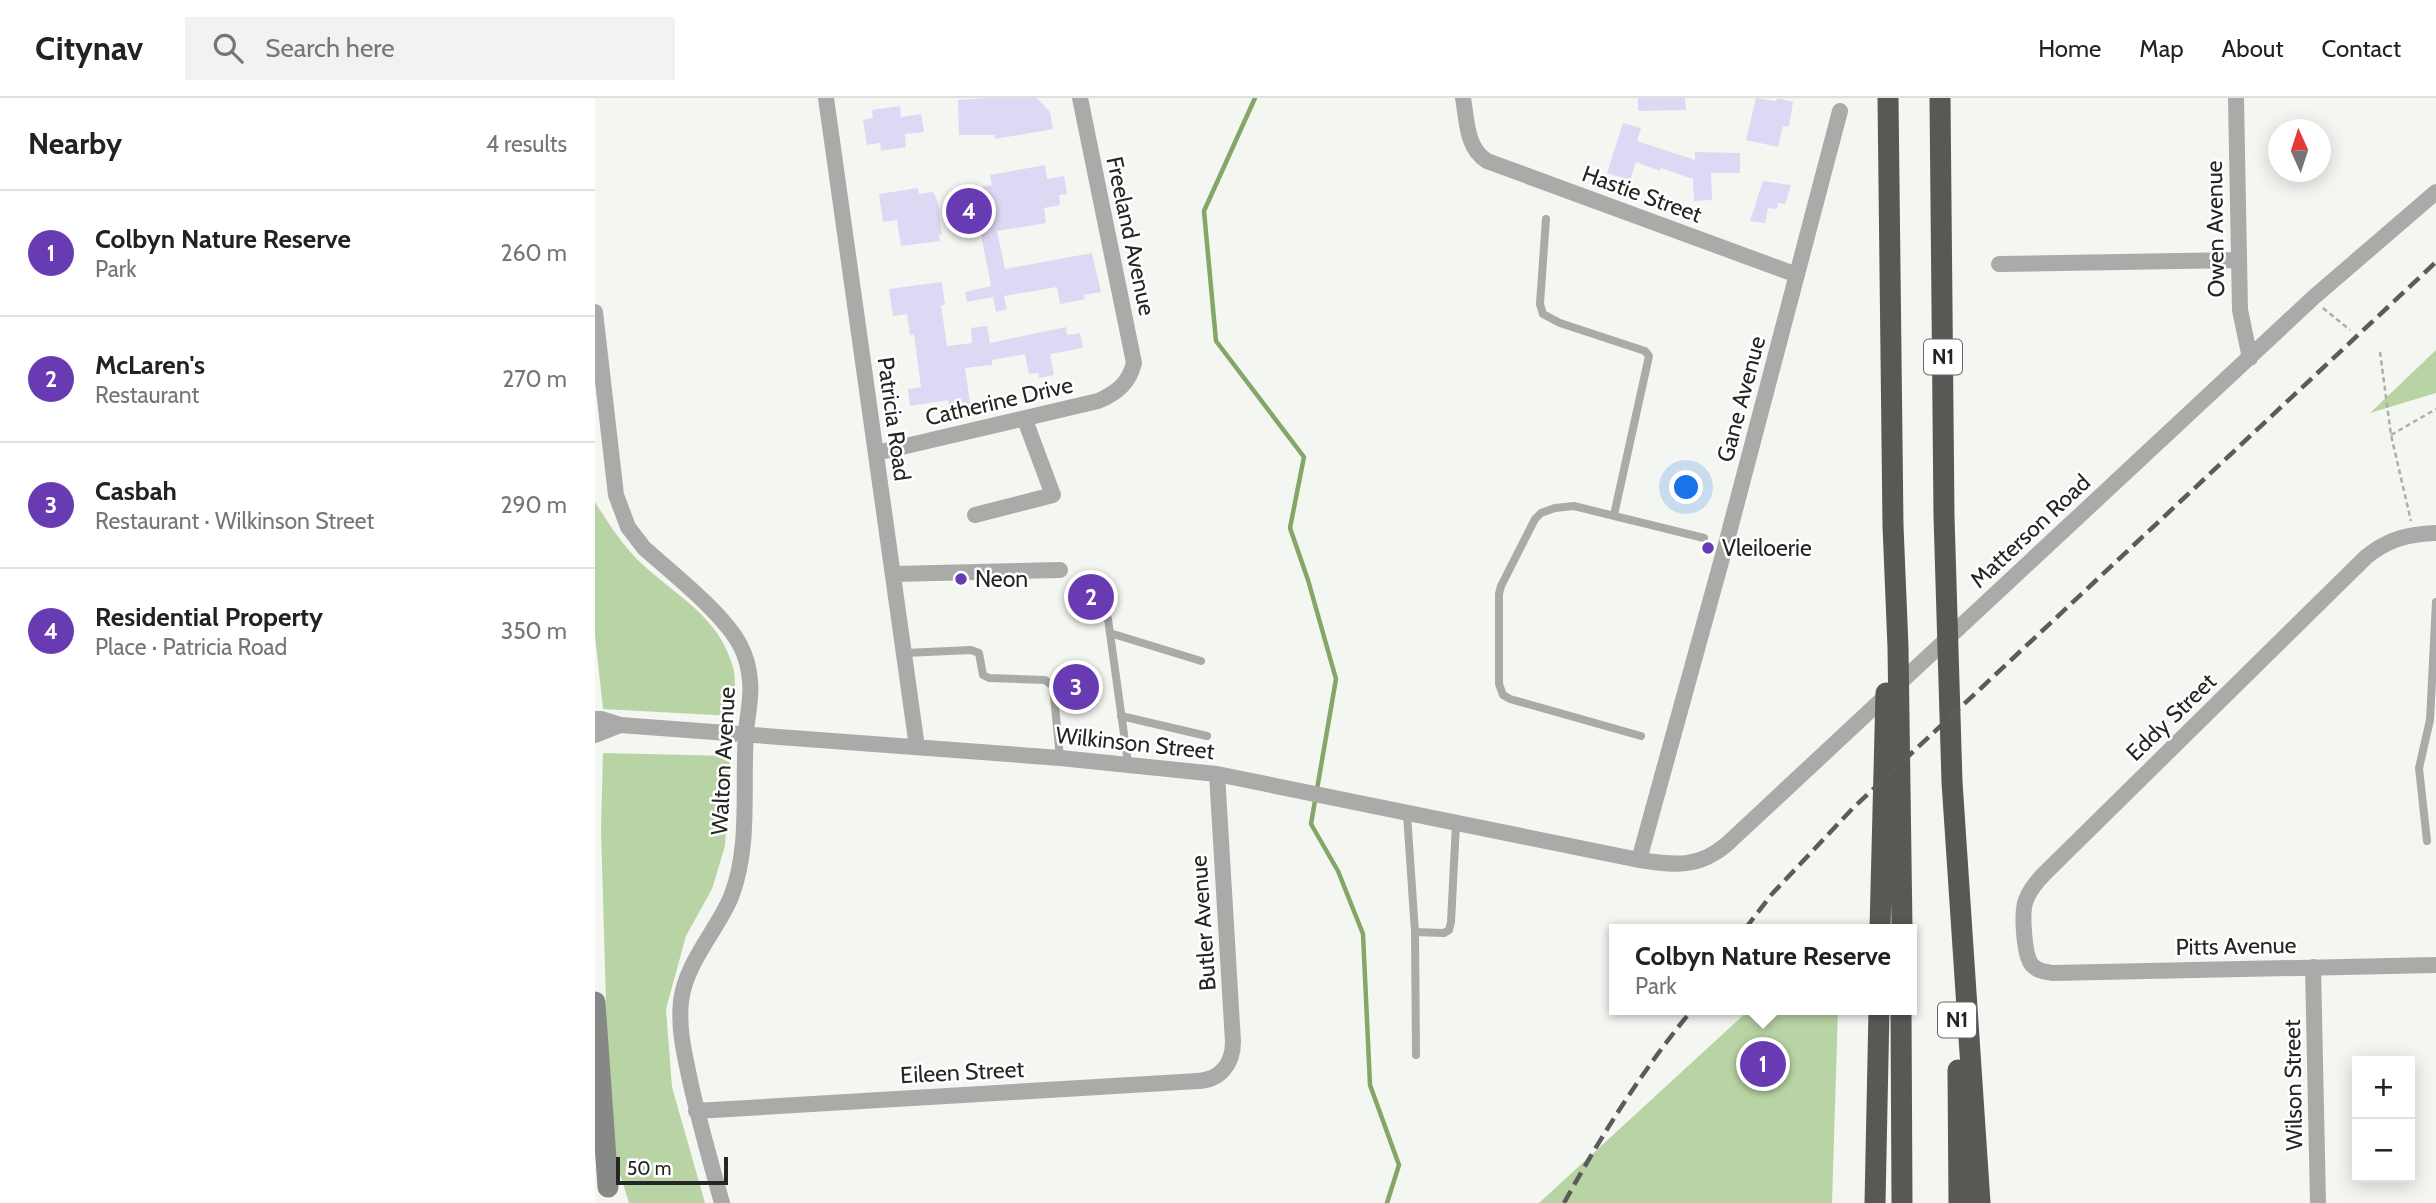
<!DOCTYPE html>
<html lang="en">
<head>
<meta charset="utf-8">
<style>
  body { margin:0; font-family:Cabin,sans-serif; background:#f2f2f2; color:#222 }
  .controls { position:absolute; right:21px; bottom:21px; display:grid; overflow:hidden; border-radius:0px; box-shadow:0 4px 18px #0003 }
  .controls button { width:63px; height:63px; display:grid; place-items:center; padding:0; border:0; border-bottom:2px solid #e0e0e0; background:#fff; color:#222; font:35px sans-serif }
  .compass { position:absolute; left:1673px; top:21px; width:63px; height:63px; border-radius:50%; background:#fff; box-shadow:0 4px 18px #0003; rotate:357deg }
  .scale { position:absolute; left:21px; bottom:18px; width:112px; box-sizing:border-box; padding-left:7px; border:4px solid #252624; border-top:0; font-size:19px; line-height:24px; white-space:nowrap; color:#252624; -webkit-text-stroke:5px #fff; paint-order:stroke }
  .you { position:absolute; left:1092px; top:390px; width:24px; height:24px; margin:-18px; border:5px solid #fff; border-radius:50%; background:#1a73e8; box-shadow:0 0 0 10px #1a73e833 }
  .badge { display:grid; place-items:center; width:46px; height:46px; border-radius:50%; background:#693bb3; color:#fff; font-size:23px; font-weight:700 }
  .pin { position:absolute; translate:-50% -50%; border:4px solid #fff; box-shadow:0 2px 7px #0006 }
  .popup { position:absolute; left:1014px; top:826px; width:308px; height:91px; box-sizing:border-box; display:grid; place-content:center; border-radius:0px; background:#fff; filter:drop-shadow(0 2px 5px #0005); font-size:23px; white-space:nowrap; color:#767676 }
  .popup b { font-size:26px; color:#222 }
  .popup::after { content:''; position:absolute; left:50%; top:100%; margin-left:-14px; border:14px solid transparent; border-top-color:#fff }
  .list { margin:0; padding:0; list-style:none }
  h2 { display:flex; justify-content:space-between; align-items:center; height:91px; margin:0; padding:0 28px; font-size:30px }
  h2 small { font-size:23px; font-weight:400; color:#767676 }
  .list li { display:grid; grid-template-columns:46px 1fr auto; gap:21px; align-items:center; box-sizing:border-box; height:126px; padding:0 28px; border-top:2px solid #e0e0e0 }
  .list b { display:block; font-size:26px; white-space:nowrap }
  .list p { margin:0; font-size:23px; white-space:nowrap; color:#767676 }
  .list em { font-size:23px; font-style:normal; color:#767676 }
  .icon { flex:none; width:38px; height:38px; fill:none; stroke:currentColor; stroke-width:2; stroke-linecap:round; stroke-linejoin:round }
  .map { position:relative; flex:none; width:1841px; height:1105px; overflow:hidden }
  header { display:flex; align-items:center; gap:42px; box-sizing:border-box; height:98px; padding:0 35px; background:#fff; border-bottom:2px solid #e0e0e0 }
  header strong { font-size:33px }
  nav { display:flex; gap:38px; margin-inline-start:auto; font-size:24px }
  .search { width:490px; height:63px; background:#f2f2f2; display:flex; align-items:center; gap:18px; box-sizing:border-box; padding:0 24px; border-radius:0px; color:#767676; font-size:26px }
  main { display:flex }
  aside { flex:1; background:#fff }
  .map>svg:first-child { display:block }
  .green { fill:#b9d4a4 }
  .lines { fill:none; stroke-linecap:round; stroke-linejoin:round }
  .stream { stroke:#84a667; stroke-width:4.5 }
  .building { fill:#dfd8f4 }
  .path { stroke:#adaeab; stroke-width:2.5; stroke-dasharray:5 3.5; stroke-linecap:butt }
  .lane { stroke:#aaaba9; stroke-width:8 }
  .street { stroke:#aaaba9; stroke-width:16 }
  .secondary { stroke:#868885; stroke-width:21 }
  .highway { stroke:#575955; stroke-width:21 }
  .rail { stroke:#5b5c59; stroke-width:4.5; stroke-dasharray:14 7; stroke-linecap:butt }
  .poi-dot { fill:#693bb3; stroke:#fff; stroke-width:2.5 }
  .labels { text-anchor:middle; stroke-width:5; stroke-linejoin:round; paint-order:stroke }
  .shield { fill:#fff; stroke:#666766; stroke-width:2 }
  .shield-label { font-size:21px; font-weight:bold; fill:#252624 }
  .street-label { font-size:23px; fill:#252624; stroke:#fff }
  .poi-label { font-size:23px; fill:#252624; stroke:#fff; text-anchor:start }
</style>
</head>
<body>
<header>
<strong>Citynav</strong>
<div class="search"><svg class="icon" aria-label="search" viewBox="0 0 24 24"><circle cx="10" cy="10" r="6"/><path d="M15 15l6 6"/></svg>Search here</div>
<nav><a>Home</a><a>Map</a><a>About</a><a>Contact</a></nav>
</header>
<main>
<aside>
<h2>Nearby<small>4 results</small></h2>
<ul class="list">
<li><span class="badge">1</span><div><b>Colbyn Nature Reserve</b><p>Park</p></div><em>260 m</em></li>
<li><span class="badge">2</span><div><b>McLaren's</b><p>Restaurant</p></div><em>270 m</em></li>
<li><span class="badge">3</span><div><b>Casbah</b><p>Restaurant · Wilkinson Street</p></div><em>290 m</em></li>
<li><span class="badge">4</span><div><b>Residential Property</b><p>Place · Patricia Road</p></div><em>350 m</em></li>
</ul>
</aside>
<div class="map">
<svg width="1841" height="1105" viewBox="0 0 1841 1105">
  <rect width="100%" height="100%" fill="#f4f6f2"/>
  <path class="green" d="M1841 252V295L1775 315Z
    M0 404C13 425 28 448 46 465 82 499 123 517 138 569 142 583 138 603 138 618L8 611 0 538Z
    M8 655 135 658 130 748 117 791 91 838 71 911 77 989 110 1105H34L15 1044 6 731Z
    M1154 912H1243L1237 1105H944Z"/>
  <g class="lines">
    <path class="stream" d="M660 0 609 113 621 243 709 359 695 430 713 482 741 581 716 726 743 773 768 836 775 987 804 1067 792 1105"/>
  </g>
  <path class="building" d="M392 0H442L455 14 458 31 400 41 399 37H364L363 2Z
    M1043 0H1090L1091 12 1043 13Z
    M1161 0 1180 3 1183 0 1198 4 1194 29 1188 28 1183 49 1151 42Z
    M305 8 306 19 326 16 329 34 310 36 311 49 286 53 285 45 272 47 268 22 278 20 277 12Z
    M1028 25 1046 30 1042 43 1100 62V54L1145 55V75H1116L1117 102 1099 103 1098 81 1066 70 1065 73 1041 64 1035 82 1012 75Z
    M450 67 452 81 469 78 472 96 464 97 465 107 449 110 451 125 402 133 410 171 497 155 506 194 489 197 490 201 465 206 462 189 409 198 412 211 401 214 398 199 372 204 370 194 396 188 385 132 372 133 368 98 387 96 386 89 397 87 395 77Z
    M1168 83 1196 87 1190 106 1183 105 1182 111 1173 110 1170 125 1155 123Z
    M323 90 324 96 338 94 343 104 347 137H344L345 143 306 148 302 122 288 124 284 96Z
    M347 184 350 207H346L352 248 377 245 376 230 392 228 395 245 471 229 472 237 485 235 488 250 455 256 459 277 444 280 443 275 434 276 430 256 397 262V267L370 270 376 311 354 314 353 302 315 308 313 291 326 289 319 236 315 237 312 216 298 218 294 191Z"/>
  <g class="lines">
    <path class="path" d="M1728 210 1755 232
      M1785 254 1796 337 1816 423
      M1796 337 1841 311"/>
    <path class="lane" d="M951 121 945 206 948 216 965 225 1050 253 1054 258 1019 417
      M513 521 533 665
      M515 535 606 563
      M310 555 376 552 384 555 388 577 394 580 450 582 458 588 465 660
      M526 618 612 638
      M1046 638 915 601 908 597 904 586V496L906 488 940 421 946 415 960 410 979 408 1109 440
      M812 716 820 834 821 957
      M1832 743 1824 670 1835 622 1841 504
      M820 834 849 835 854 832 856 824 861 726"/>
    <path class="street" d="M231 0 322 649
      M868 0C872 22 871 50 892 63L1202 177
      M1641 0 1645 212 1655 260
      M1404 166 1643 162
      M0 214 21 397 33 429 49 450C76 474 129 516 145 547 151 558 154 570 155 583 157 600 152 618 151 635 147 689 156 748 136 799 121 834 91 864 86 903 83 933 90 958 96 987 105 1027 116 1066 127 1105
      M281 355 503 303C522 295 534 285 539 265L485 0
      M380 417 458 397 430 322
      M1841 435C1813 436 1793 441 1771 459L1450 775C1442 783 1435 791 1431 802 1426 814 1429 858 1437 867 1442 873 1451 874 1458 875L1841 867
      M299 476 465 472
      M0 621H6L25 627 465 660 622 676 1044 762C1079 767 1103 771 1132 746L1719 199 1841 94
      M0 637 25 627
      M1044 762 1131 446 1245 13
      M1718 869 1723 1105
      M101 1013 603 983C625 982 638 966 638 944L622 676"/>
    <path class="secondary" d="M0 904 13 1089"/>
    <path class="highway" d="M1293 0 1298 428 1303 549 1307 831
      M1345 0 1349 418 1357 684 1385 1105
      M1285 831 1291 595
      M1306 912 1307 1105
      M1363 972 1364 1105
      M1280 1105 1284 912"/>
    <path class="rail" d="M1150 831 1177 796 1258 710 1841 164
      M969 1105C1006 1038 1048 971 1097 912"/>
  </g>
  <g class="poi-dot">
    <circle cx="1113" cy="450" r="7"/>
    <circle cx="366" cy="481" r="7"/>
  </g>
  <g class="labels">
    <g class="shield">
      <rect x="1329" y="241.5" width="38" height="35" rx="5"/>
      <rect x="1343" y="904.5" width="38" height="35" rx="5"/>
    </g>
    <g class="shield-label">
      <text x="1348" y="266">N1</text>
      <text x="1362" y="929">N1</text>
    </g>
    <g class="street-label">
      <text transform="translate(1047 96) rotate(20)" y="8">Hastie Street</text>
      <text transform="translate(1620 131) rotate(-91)" y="8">Owen Avenue</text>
      <text transform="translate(536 138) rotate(78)" y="8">Freeland Avenue</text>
      <text transform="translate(1146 301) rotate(-75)" y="8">Gane Avenue</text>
      <text transform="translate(404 303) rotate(-13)" y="8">Catherine Drive</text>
      <text transform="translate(299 321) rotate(82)" y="8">Patricia Road</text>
      <text transform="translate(1435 433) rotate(-43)" y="8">Matterson Road</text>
      <text transform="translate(1576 619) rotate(-44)" y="8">Eddy Street</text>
      <text transform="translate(540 645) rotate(6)" y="8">Wilkinson Street</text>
      <text transform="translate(128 663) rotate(-87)" y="8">Walton Avenue</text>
      <text transform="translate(608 825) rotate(-94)" y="8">Butler Avenue</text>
      <text transform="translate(1641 848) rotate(-1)" y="8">Pitts Avenue</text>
      <text transform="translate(367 974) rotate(-3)" y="8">Eileen Street</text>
      <text transform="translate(1698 987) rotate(-91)" y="8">Wilson Street</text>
    </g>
    <g class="poi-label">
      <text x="1127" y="458">Vleiloerie</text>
      <text x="380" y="489">Neon</text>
    </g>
  </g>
</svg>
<div class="controls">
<button>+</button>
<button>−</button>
</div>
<svg class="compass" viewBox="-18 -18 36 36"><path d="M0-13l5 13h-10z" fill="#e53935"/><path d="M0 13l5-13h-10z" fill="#767676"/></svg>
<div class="scale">50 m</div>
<div class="you"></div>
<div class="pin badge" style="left:1168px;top:966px">1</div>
<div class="popup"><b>Colbyn Nature Reserve</b>Park</div>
<div class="pin badge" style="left:496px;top:499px">2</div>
<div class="pin badge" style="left:481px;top:589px">3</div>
<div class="pin badge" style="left:374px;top:113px">4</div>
</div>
</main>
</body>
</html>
